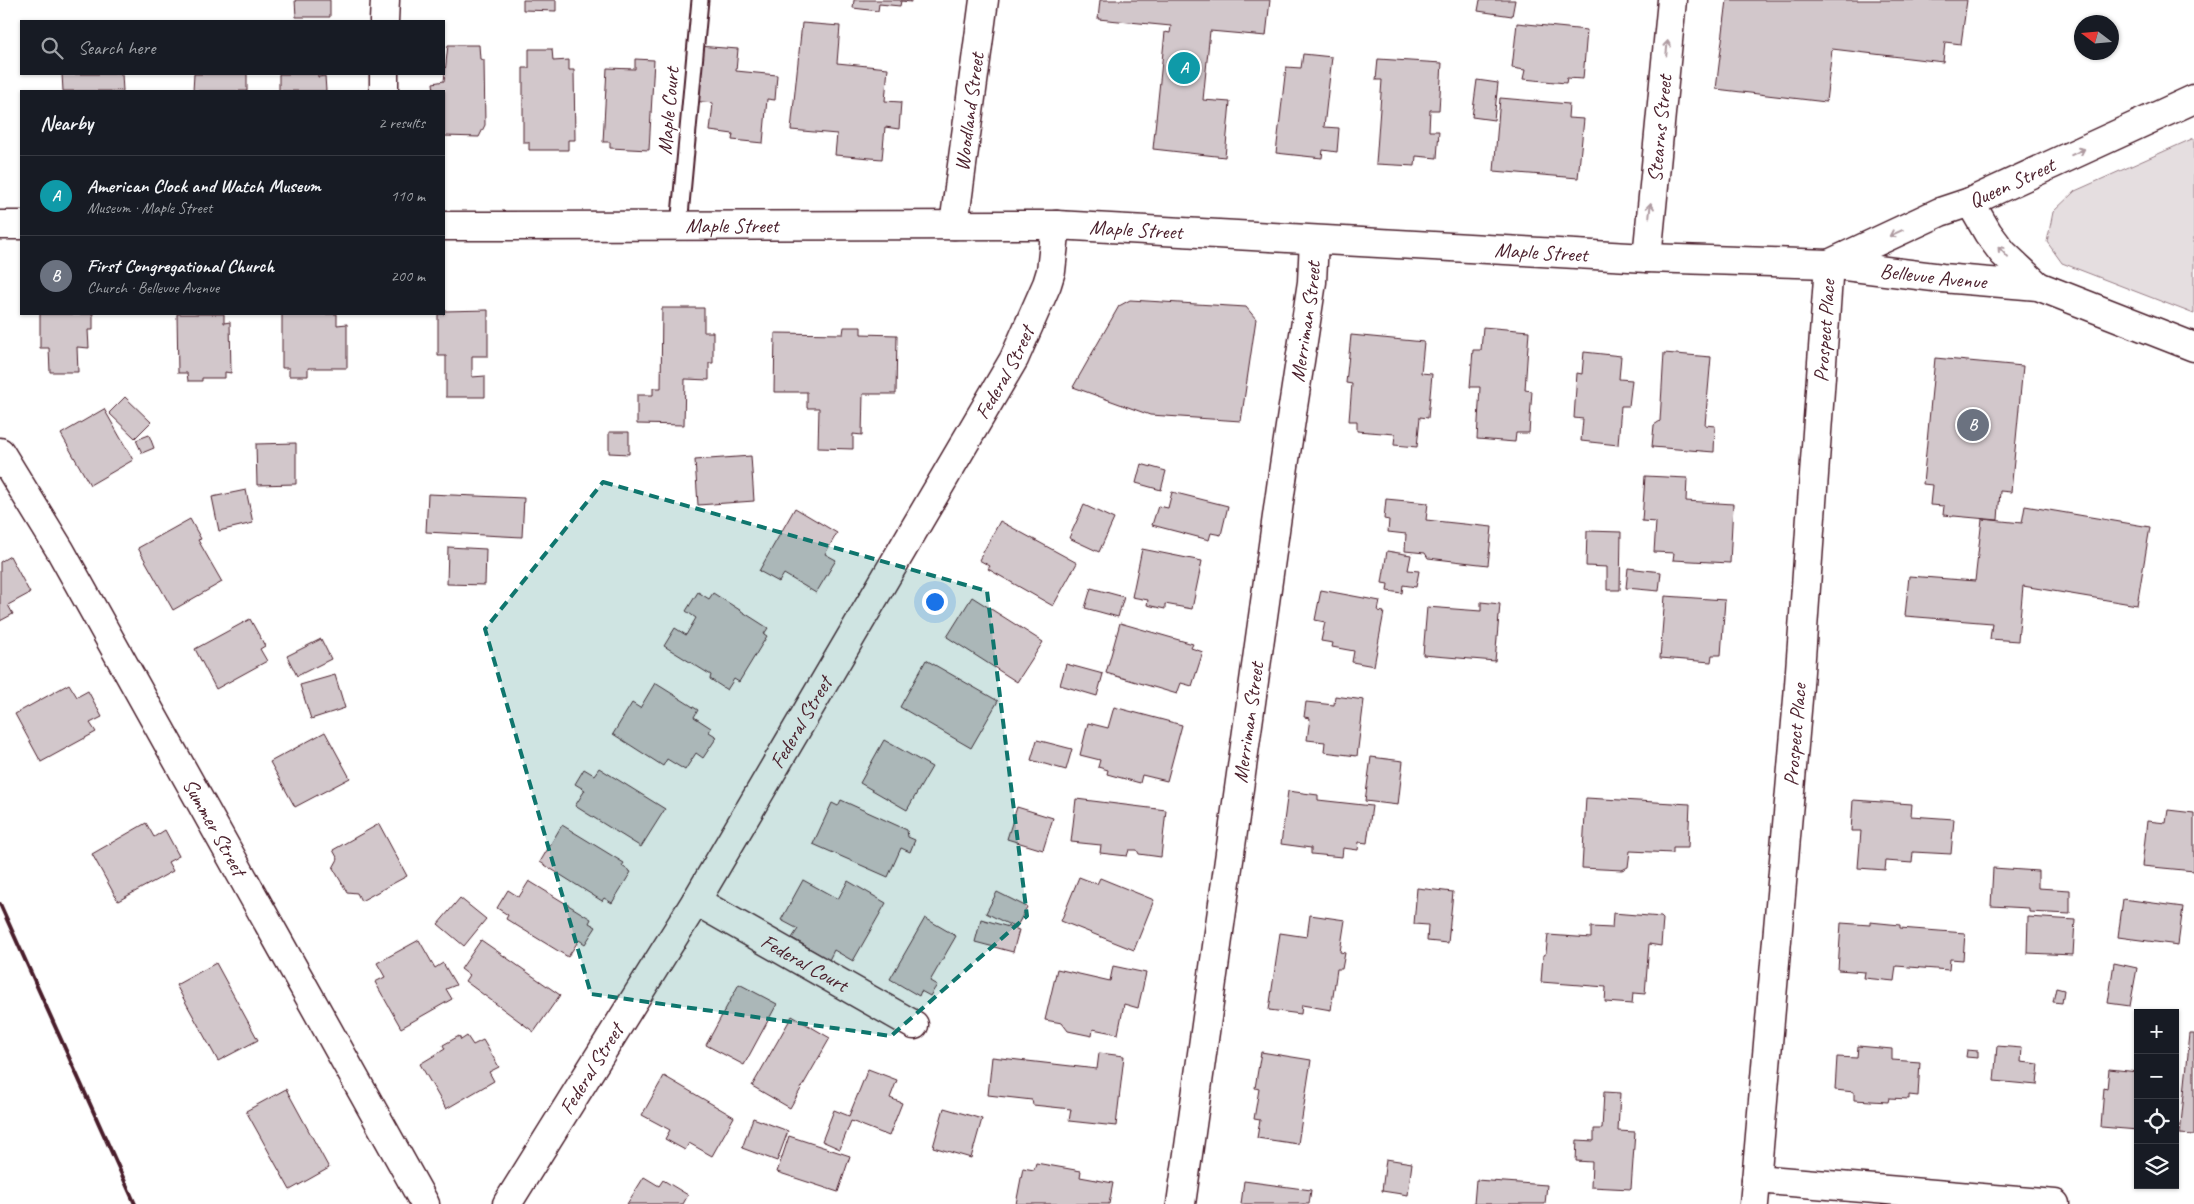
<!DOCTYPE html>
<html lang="en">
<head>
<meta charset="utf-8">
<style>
  body { margin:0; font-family:Caveat,sans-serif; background:#242831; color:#f1f3f6 }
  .controls { position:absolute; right:15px; bottom:15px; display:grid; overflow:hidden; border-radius:0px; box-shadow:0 1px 4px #0004 }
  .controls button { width:45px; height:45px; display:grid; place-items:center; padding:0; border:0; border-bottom:1px solid #363941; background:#171b24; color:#f1f3f6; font:25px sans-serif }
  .compass { position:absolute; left:2074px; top:15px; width:45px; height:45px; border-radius:50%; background:#171b24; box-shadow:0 1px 4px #0004; rotate:286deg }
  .you { position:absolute; left:934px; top:601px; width:18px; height:18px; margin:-12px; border:4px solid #fff; border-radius:50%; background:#1a73e8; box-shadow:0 0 0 8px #1a73e833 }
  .badge { display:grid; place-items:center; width:32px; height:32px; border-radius:50%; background:#d93025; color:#fff; font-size:16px; font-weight:700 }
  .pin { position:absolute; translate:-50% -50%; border:2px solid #fff; box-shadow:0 1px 5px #0006 }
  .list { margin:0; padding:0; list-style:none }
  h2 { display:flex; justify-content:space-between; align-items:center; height:65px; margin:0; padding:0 20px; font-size:21px }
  h2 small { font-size:16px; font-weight:400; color:#9ea1a6 }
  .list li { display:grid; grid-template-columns:32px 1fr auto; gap:15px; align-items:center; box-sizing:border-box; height:80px; padding:0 20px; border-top:1px solid #363941 }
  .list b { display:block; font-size:19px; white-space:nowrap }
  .list p { margin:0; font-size:16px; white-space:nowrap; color:#9ea1a6 }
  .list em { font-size:16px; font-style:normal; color:#9ea1a6 }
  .icon { flex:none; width:28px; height:28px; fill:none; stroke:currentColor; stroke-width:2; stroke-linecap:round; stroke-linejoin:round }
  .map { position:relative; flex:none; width:2194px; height:1204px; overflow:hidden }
  .search { position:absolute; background:#171b24; box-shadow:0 1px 4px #0004; left:20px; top:20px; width:425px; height:55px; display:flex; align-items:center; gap:12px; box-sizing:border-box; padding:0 18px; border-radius:0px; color:#9ea1a6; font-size:19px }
  .panel { position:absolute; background:#171b24; box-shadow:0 1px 4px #0004; left:20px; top:90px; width:425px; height:225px; border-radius:0px }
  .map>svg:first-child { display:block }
  .green { fill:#e5dee0; stroke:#987e86 }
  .building { fill:#d2c7cb; stroke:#4a1f2b }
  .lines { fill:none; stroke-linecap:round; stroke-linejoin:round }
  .service-casing { stroke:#4a1f2b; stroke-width:19 }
  .minor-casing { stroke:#4a1f2b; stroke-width:31 }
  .tertiary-casing { stroke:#4a1f2b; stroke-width:31 }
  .service { stroke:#fff; stroke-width:15 }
  .minor { stroke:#fff; stroke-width:28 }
  .tertiary { stroke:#fff; stroke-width:28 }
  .rail { stroke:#4a1f2b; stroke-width:4 }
  .oneway { stroke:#ae9aa0 }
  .marked { fill:#0f766e; fill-opacity:0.2; stroke:#0f766e; stroke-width:4; stroke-dasharray:10 6; stroke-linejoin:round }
  .labels { text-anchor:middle; stroke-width:4.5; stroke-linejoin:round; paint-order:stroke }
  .street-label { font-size:21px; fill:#4a1f2b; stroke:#fff }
</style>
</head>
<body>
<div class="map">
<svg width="2194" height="1204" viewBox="0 0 2194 1204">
  <rect width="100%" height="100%" fill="#fff"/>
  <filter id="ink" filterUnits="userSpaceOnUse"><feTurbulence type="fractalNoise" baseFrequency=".02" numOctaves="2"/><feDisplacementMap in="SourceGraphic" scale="10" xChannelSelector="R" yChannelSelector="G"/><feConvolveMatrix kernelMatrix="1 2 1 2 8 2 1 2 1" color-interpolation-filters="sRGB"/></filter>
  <g filter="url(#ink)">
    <path class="green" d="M2194 138V314L2062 263 2047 242 2053 212 2075 191Z"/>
    <path class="building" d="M295 0H330V17H296Z
      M523 0H556V11L523 10Z
      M854 0H911V2L901 1 900 6 879 4 878 11 853 8Z
      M1100 0H1270L1266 36 1210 31 1203 100 1230 102 1225 157 1153 149 1165 32 1170 33 1171 26 1098 19Z
      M1480 0H1515L1512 16 1478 11Z
      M1727 0H1967L1961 44 1945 42 1943 62 1832 49 1826 102 1716 89Z
      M802 23 840 26 837 63 888 68 885 101 901 102 899 129 885 127 882 159 835 155 837 134 791 130Z
      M1517 23 1587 30 1583 79 1567 78 1566 83 1523 79 1525 70 1512 68Z
      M448 45H479L480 59 484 60 485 125 479 137 444 136V91H434L433 83 444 81Z
      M698 46 738 49 736 71 777 75 775 100 767 99 763 143 732 140 733 134 710 131 713 103 693 101Z
      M529 49H552L553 61 569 60V70H574L575 140H568V150H529V142H523V68H529Z
      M1303 54 1332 57 1324 127 1339 128 1337 152 1323 150 1322 158 1276 153 1286 67 1301 68Z
      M635 59 654 60 649 150 610 148V142H603L607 68 635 69Z
      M1378 59 1442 63 1439 110H1430L1429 131H1439L1437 158 1416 156 1415 166 1376 164 1382 80H1376Z
      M62 74H122L123 91H63Z
      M194 74H247V91H193Z
      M279 74H318V77L325 76 326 91H279Z
      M1477 80 1498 83 1494 120 1472 117Z
      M1500 98 1569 104 1568 118 1584 119 1578 178 1494 171Z
      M1130 300 1246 307 1256 319 1241 421 1150 415 1073 387 1119 306Z
      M662 308H704V332H713V363H709V380L685 379 684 425 637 424V395H653V388H661Z
      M488 310V356H472V377L485 376V397H446V356H438V314H444V311Z
      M40 314H93V330H88L89 348 77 347 78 372H50L49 348H40Z
      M177 314H224V323L230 322 231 373 225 372V378H202V381H188L187 373H178Z
      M282 314H337V325L347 324V368H308V376H289V368H282Z
      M844 327H861V334L897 335 896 394H863L862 435 853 434V449L818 448 819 408H807V392H774L775 333 843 334Z
      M1483 327 1529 331 1525 390 1532 391 1529 433H1516L1515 442 1477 439 1480 387H1470L1473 350H1481Z
      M1351 335 1424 342 1421 373 1432 374 1428 418 1420 417 1417 447 1394 445 1395 434 1357 431V421H1349L1352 384 1346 383Z
      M1584 352 1621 356 1619 379 1632 380 1629 406H1621L1618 445 1581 441 1583 419 1574 418 1577 373 1582 374Z
      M1664 353 1711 357 1705 425 1715 426 1714 452 1652 447 1654 425 1660 421Z
      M1935 358 2023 366 2011 492 2000 491 1998 520 1943 515 1944 506 1930 505 1932 485 1923 484Z
      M125 397 151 422 135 438 109 413Z
      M104 409 133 460 90 485 61 434Z
      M609 432H629V454L609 453Z
      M149 435 154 448 142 453 136 440Z
      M296 443V484L257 485 256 444Z
      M751 456 754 501 698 505 695 460Z
      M1141 464 1166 471 1161 490 1136 483Z
      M1645 476 1687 478 1686 501 1733 504 1730 563 1673 560 1674 553 1654 552 1656 522 1642 521Z
      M246 490 253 523 219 531 212 497Z
      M1172 492 1228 506 1221 535 1211 533 1209 540 1152 525 1158 506 1168 508Z
      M428 494 524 498 522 537 426 532Z
      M1386 499 1428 503 1426 520 1492 527 1488 565 1428 558 1425 553 1405 551 1406 534 1388 532 1389 520 1384 519Z
      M1084 505 1114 519 1099 552 1069 538Z
      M2025 506 2150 527 2137 605 2023 586 2018 641 1990 639 1992 623 1905 616 1909 576 1975 581 1982 519 2022 523Z
      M795 508 837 533 825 554 836 560 816 593 784 574 779 582 759 571Z
      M190 519 201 539 198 540 222 582 173 610 138 548Z
      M1000 521 1077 563 1053 606 988 569 990 566 979 560Z
      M1587 531 1621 532 1620 590H1607V567L1586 566Z
      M448 547 486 549 485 585 447 584Z
      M1142 549 1202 561 1192 609 1165 604V609L1147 605 1148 600 1132 597Z
      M1387 551 1411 555 1408 570 1419 571 1416 587 1403 585 1402 593 1387 591 1388 584 1382 583Z
      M10 556 30 593 8 605 13 614 0 621V562Z
      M1628 568 1661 572 1659 591 1626 588Z
      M1091 588 1124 597 1118 617 1085 608Z
      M1321 590 1380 601 1378 611 1384 612 1374 666 1352 662 1354 651 1332 647 1333 643 1321 641 1325 622 1315 620Z
      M698 592 709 599 713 593 768 628 764 634 767 636 739 682 734 679 727 690 710 679 711 675 664 646 675 628 686 635 696 618 686 611Z
      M1665 596 1725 600 1721 655H1712L1711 662 1660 658Z
      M972 597 1043 642 1017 682 947 637Z
      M1481 602 1500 604 1495 661 1423 655 1427 607 1481 611Z
      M250 619 265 646 260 649 267 661 216 689 195 649Z
      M1120 623 1193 644 1191 648 1203 652 1192 686 1181 683 1177 694 1106 673Z
      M321 639 331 659 297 676 287 656Z
      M926 660 998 701 971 748 900 707Z
      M1066 664 1103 674 1097 696 1060 685Z
      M335 675 345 708 311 719 300 685Z
      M655 683 698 710 694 717 711 728 709 732 717 737 703 758 696 753 685 770 667 759 663 766 613 734 632 703 640 708Z
      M69 684 77 697 88 691 102 717 90 723 96 732 41 762 15 714Z
      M1335 696 1364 700 1357 756 1324 752 1325 742 1307 740 1310 718 1304 717 1306 702 1334 705Z
      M1114 707 1182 725 1167 781 1142 775 1140 783 1107 774 1108 770 1098 767 1100 760 1080 755 1088 723 1108 728Z
      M325 732 350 778 295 807 270 762Z
      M884 740 932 767 907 810 860 783Z
      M1037 740 1072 749 1066 770 1031 760Z
      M1371 757 1403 761 1398 805 1365 801Z
      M599 768 665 809 641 847 575 806 585 790 575 784 584 769 594 775Z
      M1288 791 1318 795V800L1372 806 1367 843 1359 842 1358 850 1343 848 1342 857 1311 854V848L1281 844Z
      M1586 798 1690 804 1688 848H1673V853L1630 851 1628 867 1622 870 1582 868Z
      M1076 799 1166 810 1161 857 1139 854 1137 850H1129L1127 856 1100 853 1101 845 1071 842Z
      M841 800 907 830 908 837 915 840 910 852 901 848 888 877 813 844 832 803 838 806Z
      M1853 800 1912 804 1911 816 1954 819 1951 854 1913 852 1912 863 1886 861 1885 870 1858 868 1861 831H1851Z
      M1017 807 1053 818 1043 850 1007 839Z
      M2168 810 2194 813V871L2142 866 2147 821 2166 823Z
      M146 823 154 837 165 830 179 856 168 862 173 871 118 901 92 854Z
      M379 824 407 876 361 901 357 893 347 892 333 868 338 859 333 850Z
      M562 825 624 863 622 866 631 872 612 903 604 898 602 901 540 862Z
      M1993 868 2038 871V888L2070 890V914L2029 912V908L1991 906Z
      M1079 877 1097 884 1100 878 1154 900 1134 950 1061 921Z
      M803 880 838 899 848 881 886 903 853 961 834 950 829 960 792 938 798 929 781 920Z
      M529 881 591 919 589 923 596 927 585 944 579 940 568 957 506 919 508 915 497 908 508 890 519 897Z
      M1417 888 1453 892 1448 943 1427 941 1428 925 1414 924Z
      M997 892 1027 907 1016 928 986 913Z
      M460 898 486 919 464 946 438 924Z
      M2123 899 2183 907 2178 945 2118 937Z
      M1613 913 1661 917 1663 919 1661 946 1649 944 1645 994 1633 993 1632 1004 1605 1002 1606 987 1541 982 1543 955 1546 953 1548 935 1591 938V927L1612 928Z
      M1310 915 1345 920 1340 952 1345 953 1342 969H1337L1331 1010 1302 1005 1301 1014 1269 1010 1280 933 1307 937Z
      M2028 917 2075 920 2073 955 2027 953Z
      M925 918 956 936 930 981 937 985 930 996 921 991 919 996 890 979Z
      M981 919 1019 930 1013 952 975 942Z
      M1870 922 1900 925V928L1965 933 1963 960 1950 959 1949 970 1896 966 1894 981 1864 978 1865 972 1838 970 1841 923 1870 925Z
      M419 940 435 968 443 963 456 985 446 989 452 999 401 1028 375 982 385 977 377 963Z
      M481 940 560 995 534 1032 465 981 469 975 461 969Z
      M216 963 258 1040 218 1061 176 985Z
      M2114 963 2137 968 2130 1006 2108 1003Z
      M1113 966 1146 973 1138 1008 1124 1004 1118 1034 1093 1029 1092 1036 1068 1031 1062 1023 1045 1020 1057 969 1110 981Z
      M739 984 777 1004 744 1065 706 1045Z
      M2056 988 2064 990 2062 1003 2053 1002Z
      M792 1016 830 1038 790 1108 752 1086Z
      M2190 1034H2194V1135L2180 1134Z
      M459 1036 461 1040 467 1036 473 1045 483 1040 499 1067 489 1072 494 1081 446 1109 420 1064 445 1049 443 1045Z
      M1858 1046 1892 1049V1060L1920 1062 1918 1096 1909 1095V1099L1889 1098 1888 1102 1854 1100V1092L1835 1090 1837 1057 1857 1058Z
      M1997 1046 2022 1048 2021 1062 2039 1064 2037 1085 1994 1081Z
      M1967 1050 1978 1051V1058L1966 1057Z
      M1261 1052 1311 1060 1298 1144 1257 1138 1260 1120 1254 1119 1259 1089 1255 1088Z
      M1099 1053 1124 1056 1116 1126 1069 1121 1071 1109 1033 1105 1032 1100 988 1095 992 1057 1097 1069Z
      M868 1069 897 1080 890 1098 902 1103 889 1136 851 1121 840 1149 822 1141 834 1110 849 1116Z
      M2109 1069 2138 1072V1130L2101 1127 2104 1088 2107 1089Z
      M664 1076 734 1117 712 1156 689 1143 685 1150 665 1139 670 1130 642 1115Z
      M286 1089 329 1168 290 1190 246 1111Z
      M1604 1092 1620 1093 1618 1131 1635 1132 1631 1189 1591 1187 1592 1162 1576 1161 1577 1140 1594 1141V1129H1602Z
      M944 1108 982 1119 971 1158 933 1147Z
      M753 1118 788 1131 777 1161 742 1148Z
      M789 1136 850 1156 838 1192 777 1172Z
      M1386 1159 1412 1163 1408 1195 1382 1191Z
      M1036 1163 1081 1171 1080 1177 1113 1183 1109 1204H1016L1023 1168 1034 1170Z
      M644 1177 659 1186 663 1180 688 1195 683 1204H627Z
      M1476 1180 1547 1185 1545 1204H1474Z
      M1244 1181 1311 1190 1309 1204H1241Z"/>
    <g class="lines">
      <g class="service-casing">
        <path id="service" d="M679 226 700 0"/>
      </g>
      <g class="minor-casing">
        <g id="minor">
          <path d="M384 21 385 0"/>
          <path d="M384 91V74"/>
          <path id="s1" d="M1970 202 2194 99"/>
          <path id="s2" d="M1647 258 1672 0"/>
          <path id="s3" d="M0 452 60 550 425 1204"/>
          <path id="s4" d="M696 901 914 1025"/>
          <path d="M1756 1179 2055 1204"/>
          <path id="s5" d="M507 1204 696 901 1014 359 1047 284 1051 271 1056 225"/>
          <path id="s6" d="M1181 1204 1284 466 1312 282 1314 240"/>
          <path id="s7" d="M1754 1204 1798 699 1829 264"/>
        </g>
      </g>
      <g class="tertiary-casing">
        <g id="tertiary">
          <path d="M0 225H21"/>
          <path id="s8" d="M954 225 984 0"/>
          <path id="s9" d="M444 226 1056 225 1647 258 1829 264 1942 278 2038 286 2194 347"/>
          <path d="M1829 264 1940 212 1970 202 1988 233 2003 253 2038 286"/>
        </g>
      </g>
      <use href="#service" class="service"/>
      <use href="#minor" class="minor"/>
      <use href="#tertiary" class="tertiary"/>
      <path class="rail" d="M0 904 135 1204"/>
    </g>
    <defs><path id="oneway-shaft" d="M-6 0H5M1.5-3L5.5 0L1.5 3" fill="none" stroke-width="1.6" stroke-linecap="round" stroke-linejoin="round" transform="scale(1.25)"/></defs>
    <g class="oneway">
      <use href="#oneway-shaft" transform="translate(1667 48) rotate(-84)"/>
      <use href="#oneway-shaft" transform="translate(2078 152) rotate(-25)"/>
      <use href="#oneway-shaft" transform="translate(1650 210) rotate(-84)"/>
      <use href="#oneway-shaft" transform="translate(1896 233) rotate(155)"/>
      <use href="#oneway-shaft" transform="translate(2003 252) rotate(-131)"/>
    </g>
  </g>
  <path class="marked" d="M603 482 987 591 1027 916 891 1036 591 994 485 629Z"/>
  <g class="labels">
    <g class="street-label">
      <text transform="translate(668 111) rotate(-85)" y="7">Maple Court</text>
      <text dy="7" stroke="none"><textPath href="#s8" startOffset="114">Woodland Street</textPath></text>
      <text dy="7" stroke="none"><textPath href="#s2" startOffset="130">Stearns Street</textPath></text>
      <text dy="7" stroke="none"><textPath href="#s1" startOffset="46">Queen Street</textPath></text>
      <text dy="7" stroke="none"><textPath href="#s9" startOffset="288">Maple Street</textPath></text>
      <text dy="7" stroke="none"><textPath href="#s9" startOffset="692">Maple Street</textPath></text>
      <text dy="7" stroke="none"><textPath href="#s9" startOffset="1098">Maple Street</textPath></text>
      <text dy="7" stroke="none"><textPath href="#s9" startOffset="1491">Bellevue Avenue</textPath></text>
      <text dy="7" stroke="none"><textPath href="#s6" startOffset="891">Merriman Street</textPath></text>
      <text dy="7" stroke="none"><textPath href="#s7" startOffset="876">Prospect Place</textPath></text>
      <text dy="7" stroke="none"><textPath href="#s5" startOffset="969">Federal Street</textPath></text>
      <text dy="7" stroke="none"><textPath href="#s6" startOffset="486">Merriman Street</textPath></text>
      <text dy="7" stroke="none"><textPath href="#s5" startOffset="564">Federal Street</textPath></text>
      <text dy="7" stroke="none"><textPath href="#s7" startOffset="471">Prospect Place</textPath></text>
      <text dy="7" stroke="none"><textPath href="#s3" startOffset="432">Summer Street</textPath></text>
      <text dy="7" stroke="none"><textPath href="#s4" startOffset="125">Federal Court</textPath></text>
      <text dy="7" stroke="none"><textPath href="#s5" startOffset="159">Federal Street</textPath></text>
    </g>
  </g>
</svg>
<div class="controls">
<button>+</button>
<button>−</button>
<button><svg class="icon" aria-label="locate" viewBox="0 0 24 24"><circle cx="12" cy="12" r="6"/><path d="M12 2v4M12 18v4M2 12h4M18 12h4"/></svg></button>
<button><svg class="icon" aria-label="layers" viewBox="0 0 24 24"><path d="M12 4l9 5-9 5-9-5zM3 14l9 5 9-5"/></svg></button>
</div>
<svg class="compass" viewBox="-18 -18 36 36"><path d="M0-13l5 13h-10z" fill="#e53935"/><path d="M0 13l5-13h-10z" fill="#9ea1a6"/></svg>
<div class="you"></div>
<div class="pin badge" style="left:1184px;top:68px;background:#0f9aa8">A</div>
<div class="pin badge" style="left:1973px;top:425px;background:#6b7280">B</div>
<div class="search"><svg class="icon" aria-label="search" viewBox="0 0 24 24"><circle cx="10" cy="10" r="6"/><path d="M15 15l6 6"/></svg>Search here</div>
<section class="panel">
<h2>Nearby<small>2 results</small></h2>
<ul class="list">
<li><span class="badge" style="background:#0f9aa8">A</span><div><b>American Clock and Watch Museum</b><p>Museum · Maple Street</p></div><em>110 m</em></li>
<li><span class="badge" style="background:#6b7280">B</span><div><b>First Congregational Church</b><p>Church · Bellevue Avenue</p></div><em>200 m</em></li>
</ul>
</section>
</div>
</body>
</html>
